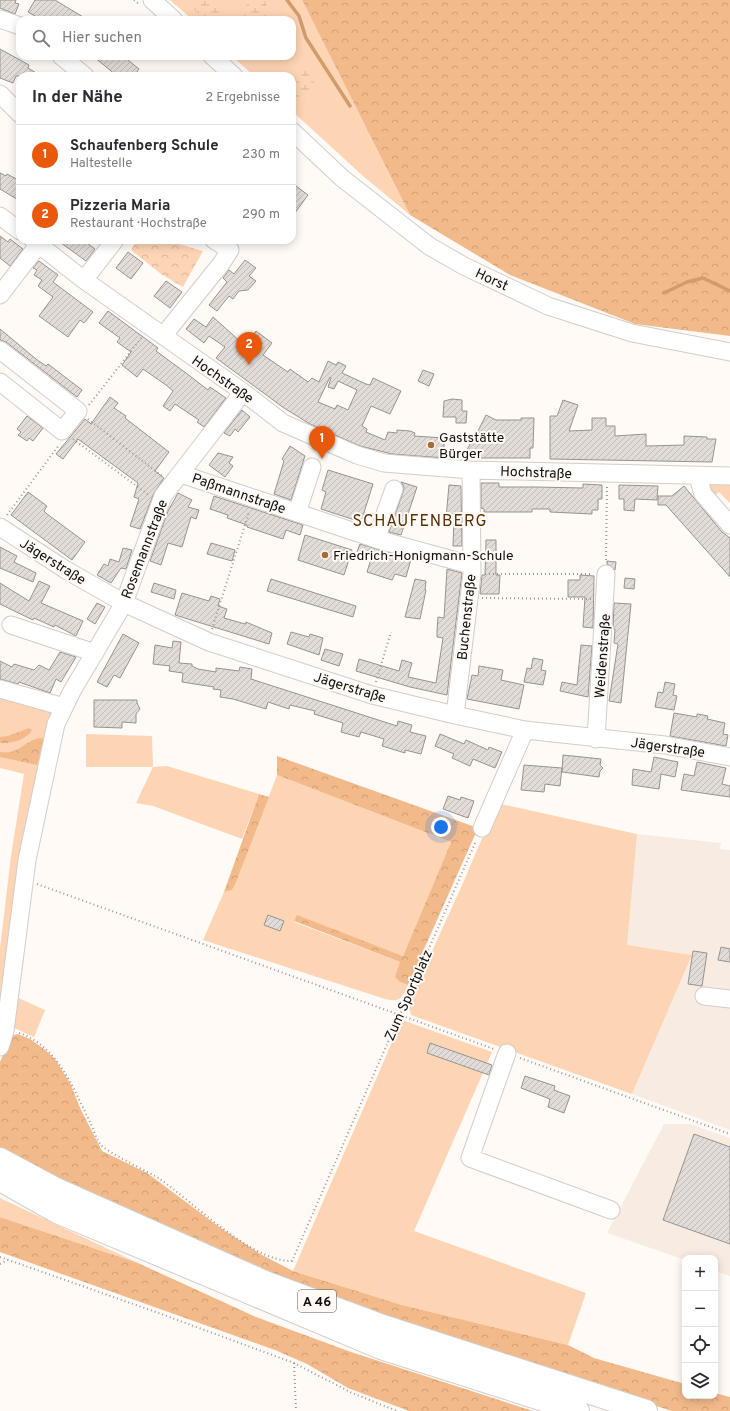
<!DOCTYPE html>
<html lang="de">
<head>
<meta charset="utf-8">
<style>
  body { margin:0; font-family:Overpass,sans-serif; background:#f7f7f7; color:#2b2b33 }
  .controls { position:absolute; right:12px; bottom:12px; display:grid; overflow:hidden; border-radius:8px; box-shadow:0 2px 10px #0003 }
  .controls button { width:36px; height:36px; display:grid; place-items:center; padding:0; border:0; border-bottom:1px solid #e1e1e2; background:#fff; color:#2b2b33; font:20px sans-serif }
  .you { position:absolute; left:441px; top:827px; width:14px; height:14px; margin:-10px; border:3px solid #fff; border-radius:50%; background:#1a73e8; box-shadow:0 0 0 6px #1a73e833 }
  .badge { display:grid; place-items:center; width:26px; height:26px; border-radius:50%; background:#ea580c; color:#fff; font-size:13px; font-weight:700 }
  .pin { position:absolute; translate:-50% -33px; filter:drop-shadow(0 1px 2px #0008) }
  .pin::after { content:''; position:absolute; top:21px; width:14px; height:12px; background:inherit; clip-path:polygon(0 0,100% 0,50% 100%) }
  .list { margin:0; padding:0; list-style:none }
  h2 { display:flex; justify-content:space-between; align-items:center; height:52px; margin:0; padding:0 16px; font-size:17px }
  h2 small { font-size:13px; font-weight:400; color:#7c7c81 }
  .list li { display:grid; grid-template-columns:26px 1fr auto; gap:12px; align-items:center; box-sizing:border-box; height:60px; padding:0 16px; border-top:1px solid #e1e1e2 }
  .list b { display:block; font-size:15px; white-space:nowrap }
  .list p { margin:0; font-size:13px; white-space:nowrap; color:#7c7c81 }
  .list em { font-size:13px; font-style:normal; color:#7c7c81 }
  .icon { flex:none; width:22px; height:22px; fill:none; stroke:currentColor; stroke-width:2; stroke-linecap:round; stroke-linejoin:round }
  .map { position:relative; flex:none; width:730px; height:1411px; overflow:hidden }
  .search { position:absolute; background:#fff; box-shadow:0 2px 10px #0003; left:16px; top:16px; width:280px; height:44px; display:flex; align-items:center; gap:10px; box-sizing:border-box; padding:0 14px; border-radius:12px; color:#7c7c81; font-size:15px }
  .panel { position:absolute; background:#fff; box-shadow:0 2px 10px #0003; left:16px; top:72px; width:280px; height:172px; border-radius:12px }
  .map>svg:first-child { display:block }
  .built { fill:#f8ece2 }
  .grass { fill:#fdd5b4 }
  .forest { fill:url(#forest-crowns) }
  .wetland { fill:url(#wetland-marsh) }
  .park { fill:url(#park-crowns) }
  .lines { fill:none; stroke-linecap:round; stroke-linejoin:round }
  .stream { stroke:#d29b6c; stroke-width:3.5 }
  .building { fill:url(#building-hatch); stroke:#98938f; fill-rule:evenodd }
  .minor-casing { stroke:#d2cdc9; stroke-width:19 }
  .highway-casing { stroke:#d2cdc9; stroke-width:24 }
  .path { stroke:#9c9995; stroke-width:2; stroke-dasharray:1 3; stroke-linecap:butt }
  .minor { stroke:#fff; stroke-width:17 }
  .highway { stroke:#fff; stroke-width:22 }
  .poi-dot { fill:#a96b31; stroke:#fffaf6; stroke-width:1.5 }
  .labels { text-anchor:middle; stroke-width:4; stroke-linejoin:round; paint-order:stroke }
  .shield { fill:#fffaf6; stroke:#585654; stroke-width:1 }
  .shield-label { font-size:13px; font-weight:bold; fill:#11100e }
  .street-label { font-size:14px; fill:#11100e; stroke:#fffaf6 }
  .poi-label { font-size:14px; fill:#11100e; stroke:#fffaf6; text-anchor:start }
  .quarter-label { font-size:16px; letter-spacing:1px; fill:#572e01; stroke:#fffaf6 }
</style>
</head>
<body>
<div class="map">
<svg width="730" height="1411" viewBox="0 0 730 1411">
  <defs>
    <pattern id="forest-crowns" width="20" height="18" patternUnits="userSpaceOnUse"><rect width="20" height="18" fill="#f2ba8a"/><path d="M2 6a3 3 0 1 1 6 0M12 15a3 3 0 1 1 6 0" fill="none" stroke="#ce9f76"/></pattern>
    <pattern id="wetland-marsh" width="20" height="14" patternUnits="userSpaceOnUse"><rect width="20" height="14" fill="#fdd5b4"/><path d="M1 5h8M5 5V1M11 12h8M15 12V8" fill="none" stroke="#d8b69a"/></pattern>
    <pattern id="park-crowns" width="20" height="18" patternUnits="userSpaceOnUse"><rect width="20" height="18" fill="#fdd5b4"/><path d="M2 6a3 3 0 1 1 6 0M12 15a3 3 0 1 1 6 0" fill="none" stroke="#d8b69a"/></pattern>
    <pattern id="building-hatch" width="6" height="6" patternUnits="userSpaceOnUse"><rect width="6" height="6" fill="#e2dcd8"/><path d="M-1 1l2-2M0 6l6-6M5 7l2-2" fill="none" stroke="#c1bcb8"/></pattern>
  </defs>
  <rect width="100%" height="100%" fill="#fffaf6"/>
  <path class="built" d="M637 834 721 843 720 849 730 850V1130L632 1094 692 955 626 945Z
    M664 1124H690L730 1138V1276L715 1271V1258H685V1260L607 1233Z"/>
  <path class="grass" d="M170 0H302L410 215 363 176 292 111V76H254L232 56H292V20H193Z
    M730 482V503L719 492 713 497 710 485 712 484Z
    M0 693 54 712 0 1014V948L11 856 24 774 0 768Z
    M86 734 152 736 153 767 167 766 259 794 242 839 153 806 136 803 153 767H86Z
    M277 775 451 842 403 956 297 916 294 922 400 962V982L408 985C401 998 401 1003 385 999L203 940 224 892 232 890 235 885Z
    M497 803 637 834 627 945 692 955 632 1094 411 1015 408 1004 463 883Z
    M14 996 45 1010 34 1037 10 1026Z
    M405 1021 492 1052 414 1231 586 1293 568 1345 402 1305 293 1271 399 1026Z
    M0 1198 138 1263 0 1217Z"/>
  <path class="forest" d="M302 0H730V336L635 324 510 275 410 215Z
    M29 728 32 730C27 740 10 744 0 743V737L8 736Z
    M40 738 44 739 37 765 0 757V752C20 755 23 741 40 738Z
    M277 756 478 828 408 985 400 982 395 977 400 962 294 921 297 915 403 956 451 842 277 775Z
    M259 794 269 797 235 885 232 890 224 892Z
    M17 1034 30 1039 44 1049 55 1059 70 1083 81 1110 102 1151 147 1173 222 1229 262 1255 293 1271 402 1305 568 1345 594 1358 685 1384V1396H715V1393L730 1397V1411H672L361 1314 0 1152V1062L10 1037Z
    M0 1217 138 1263 256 1317 351 1352 533 1411H409L348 1388 307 1364 275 1350 0 1252Z"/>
  <path class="wetland" d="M200 0H216L220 10 215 20H204L193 8Z
    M251 0 265 1 269 12 265 20H245L242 10Z
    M306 71 311 74 315 85 310 96 304 100 292 98V79L297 73Z"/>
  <path class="park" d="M137 240 168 241 203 251 183 287 161 274 131 250Z"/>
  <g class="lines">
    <path class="stream" d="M287 0 299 16 306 38 350 106
      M664 293 687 282 703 278 730 291"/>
  </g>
  <path class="building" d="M0 0H16L15 3 19 4 15 14 0 8Z
    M35 0H55L88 20H42L28 12Z
    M0 49 29 65 28 68 41 76H16L13 83 0 78Z
    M93 56H123L139 69 134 76H117Z
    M0 173 6 176 7 174 20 181V201L0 189Z
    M296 186 308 195 292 217V191Z
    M0 236 8 242 10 239 23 249 10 266 0 258Z
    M57 240H83L95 249 86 261Z
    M128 252 143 263 131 279 116 268Z
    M245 260 256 268 249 276 256 281 248 290 239 291 233 299 229 296 217 311 209 305 227 282 223 278 229 270 234 274Z
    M39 261 58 275 53 282 93 312 84 323 80 320 68 337 39 316 53 297 38 286 42 280 34 275 37 270 33 268Z
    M166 281 182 292 170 308 154 296Z
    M108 311 158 348 156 351 186 373 208 390 210 387 226 398 204 427 197 422 199 420 175 404 170 411 163 406 173 391 166 385 143 369 137 377 122 365 131 352 117 342 120 338 99 323Z
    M213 317 242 343 249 334 252 336 256 331 272 343 263 355 288 372 290 369 308 382 312 378 319 382 328 361 336 365 338 362 346 366 342 373 366 384 370 385 373 378 401 391 390 414 371 406 362 426 367 429 366 432 385 440 388 432 397 433V430L410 431 415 433 414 436 444 438V458L392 454 360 446 310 424 284 408 216 358 225 347 209 336 204 343 186 329 194 319 206 327ZM330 377 331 378 328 387 334 389 338 381 357 390 348 410 337 405 335 409 318 402Z
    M0 329 36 359 46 366 48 364 82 390 77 397 6 342 0 340Z
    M423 370 434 374 429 386 418 381Z
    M110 397 118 403 114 408 126 416 125 418 169 452 155 471 164 478 154 493 140 529 130 526 139 499 134 497 138 483 78 439 63 459 56 454 85 419 91 424Z
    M452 399 462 400V411H467L466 423H456V417H443L444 401Z
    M563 400 578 405 569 431 592 430V418H606V426H615V436L646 434V446L684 445V436L707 437V439H716L712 462 550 459V416H557Z
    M242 410 250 417 238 432 235 429 230 436 224 433Z
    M486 415 496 420H521V418H534L533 448H530V458H463L471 442H476V435Z
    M27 416 43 428 33 441 29 438 27 441 18 435 21 432 17 429Z
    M290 446 305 456 291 500 274 494 284 461 282 459Z
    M218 453 233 457 229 463 233 466 225 477 209 465Z
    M328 470 373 484 361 522 321 509 326 492 322 490Z
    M401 482 417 487 401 535 389 532 403 492 404 487Z
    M481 483H499V487H536L583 488V484L602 485V499H598V510H592V514L550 512V509H532V512H484V509L481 508Z
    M449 485 461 486 462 546H453L454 518H446Z
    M619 485 658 486 657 500 635 499 634 511 624 510V499H619Z
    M684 486 722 532 730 538V577L666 505H658V496H672Z
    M28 492 47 506 44 511 47 514 85 542 72 560 11 515Z
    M178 493 192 500 188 507 199 510 196 519 191 517 182 547 168 543 161 565 150 561 168 511Z
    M214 496 303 525 300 535 286 530 283 539 247 527V525L227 518 228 515 210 509Z
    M305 535 352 550 344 575 298 560Z
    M486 540H496V575H500L499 594H480L482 575H485Z
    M211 543 235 550 232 561 207 554Z
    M360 544 411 559 406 577 395 574 392 580 367 572 372 556 357 552Z
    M0 547 17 556 14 562 36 573 33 582 0 568Z
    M123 548 132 550 126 569 121 568 111 583 97 575 104 564 108 566 110 559 119 562Z
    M607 561 616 562 615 570 607 564Z
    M447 569 462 573 447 695 410 687 356 671 359 659 399 671 402 660 412 663 408 677 436 683 443 638 437 637V631L438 617 444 618Z
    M580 575 594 576 593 628 583 627 585 597H568V580H580Z
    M625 578 635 579 634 589 624 588Z
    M271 579 356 606 353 617 267 591Z
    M415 579 426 581 425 590H426L420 619 405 617Z
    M39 581 50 586 41 603 83 621 76 636 55 625 54 627 34 618 33 620 0 604V583L29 601Z
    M154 583 176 590 174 599 151 592Z
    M182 593 209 601 211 596 220 599 218 606 227 609 224 618 245 624 246 622 272 633 269 644 175 615Z
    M97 603 105 607 95 624 87 619Z
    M614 603 631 604 621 703 609 701 618 644 614 643 615 629H613Z
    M291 632 309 637 310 634 323 638 319 655 287 644Z
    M123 634 139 643 120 678 114 675 107 687 97 682Z
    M173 641 181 642 179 663 192 664V666L198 669 216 672V668L239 671 240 667 252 669 251 679 397 726 398 721 412 725 410 732 426 736 421 754 405 750V753L382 746 384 739 361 732 359 737 341 732 343 723 314 714 315 711 290 705 289 709 268 702 266 709 233 699 220 697 221 690 213 689 214 687 182 682 183 673 169 671 170 666 153 664 155 645 172 648Z
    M581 645 592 646 588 697 560 691 562 682 577 685Z
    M325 649 343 654 339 666 321 660Z
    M60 652 76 657 61 682 56 679 50 693 19 682 18 684 0 679V661L12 667 14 664 34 670 39 665 49 670Z
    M533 658 543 660 541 670 546 671 543 685 524 682 527 668 531 669Z
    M479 666 503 670 501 680 524 685 519 709 467 699 472 675 478 676Z
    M665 682 675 684 673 695 677 696 674 710 655 707 658 692 663 693Z
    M94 700H137V703L140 709 136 714V723L122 722V728L94 727Z
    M674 713 697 717V714L703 715 708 716 707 719 725 723 723 734 728 735 726 746 670 736Z
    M440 734 464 744 466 740 488 750 489 747 502 752 495 768 473 759 470 766 452 758 454 754 435 746Z
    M563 755 601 759 600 765 603 768 600 771 599 777 562 772Z
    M654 757 678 762 675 777 661 774 659 789 632 785 633 769 651 772Z
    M697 762 726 768 722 784 730 786V797L681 790 684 774 694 776Z
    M524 765 562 768 560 786 545 784 544 792 521 790Z
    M448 796 460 800 461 797 474 801 468 818 443 809Z
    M268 915 284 921 280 931 264 925Z
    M721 947 730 949V962L718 960Z
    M693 951 707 953 702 986 688 984Z
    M430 1043 492 1065 489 1075 427 1053Z
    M525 1076 555 1086 554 1090 570 1096 564 1113 548 1107 550 1099 521 1088Z
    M694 1134 730 1147V1244L663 1220Z"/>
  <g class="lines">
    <g class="minor-casing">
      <path id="minor" d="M152 0 174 20
        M0 19 20 26
        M61 56 85 76
        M212 56 234 76
        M0 94 20 114
        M292 131 342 178 429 246 464 266 548 306 632 333 730 352
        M0 216 20 231
        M33 240 84 280 243 392 283 423 357 455 384 463 471 470 730 476
        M84 280 115 240
        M0 295 39 244
        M163 336 221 264 230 250 214 240
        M0 350 78 411 62 431 0 382
        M181 474 376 539 471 565
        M698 477 703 494 730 525
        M297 513 312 467
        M0 527 66 570 124 603 209 642 372 695 455 715 525 730 665 745 730 757
        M376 539 394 489
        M11 625 95 653
        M0 689 64 707
        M455 715 472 574 471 470
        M596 739 606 574
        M482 828 525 730
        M704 996 730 999
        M0 1047 5 1031 27 860 56 724 72 691 124 603 163 496 243 392
        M507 1053 470 1158 611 1210"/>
    </g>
    <g class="highway-casing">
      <path id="highway" d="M0 1159 54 1188 265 1282 383 1326 646 1411
        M0 1180 57 1212 381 1348 578 1411"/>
    </g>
    <path class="path" d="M134 0 139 4
      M89 405 142 337
      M88 419 162 476
      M73 439 150 496
      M7 515 59 445
      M606 560 607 487
      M485 574H593
      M482 598 592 599
      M212 629 249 512
      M376 682 391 632
      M37 884 494 1049
      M19 1033C58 1046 73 1088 90 1122 93 1129 96 1138 100 1144 106 1152 149 1172 160 1179 193 1202 252 1262 292 1261L476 841
      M520 1058 730 1134
      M0 1257 153 1311 294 1363 352 1393 397 1411
      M0 1264 8 1260
      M294 1363 296 1411"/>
    <use href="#minor" class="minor"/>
    <use href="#highway" class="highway"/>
  </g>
  <g class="poi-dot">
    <circle cx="431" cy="445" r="4"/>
    <circle cx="325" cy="555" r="4"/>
  </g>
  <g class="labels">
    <rect class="shield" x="298" y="1290" width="38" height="22" rx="3"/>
    <g class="shield-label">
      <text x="317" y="1306">A 46</text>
    </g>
    <g class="street-label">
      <text transform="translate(492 279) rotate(25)" y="5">Horst</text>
      <text transform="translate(223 379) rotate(35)" y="5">Hochstraße</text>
      <text transform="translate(536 472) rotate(2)" y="5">Hochstraße</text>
      <text transform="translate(239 493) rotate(19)" y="5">Paßmannstraße</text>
      <text transform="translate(144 549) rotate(-69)" y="5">Rosemannstraße</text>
      <text transform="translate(53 561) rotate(32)" y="5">Jägerstraße</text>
      <text transform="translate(466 617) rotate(-84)" y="5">Buchenstraße</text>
      <text transform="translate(602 656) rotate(-86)" y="5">Weidenstraße</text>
      <text transform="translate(350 687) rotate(17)" y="5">Jägerstraße</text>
      <text transform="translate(668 747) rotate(8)" y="5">Jägerstraße</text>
      <text transform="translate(408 995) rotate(-66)" y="5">Zum Sportplatz</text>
    </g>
    <g class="poi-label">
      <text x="439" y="442">Gaststätte<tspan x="439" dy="16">Bürger</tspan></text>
      <text x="333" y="560">Friedrich-Honigmann-Schule</text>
    </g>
    <g class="quarter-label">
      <text x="420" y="526">SCHAUFENBERG</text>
    </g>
  </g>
</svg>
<div class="controls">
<button>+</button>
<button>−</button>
<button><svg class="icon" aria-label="locate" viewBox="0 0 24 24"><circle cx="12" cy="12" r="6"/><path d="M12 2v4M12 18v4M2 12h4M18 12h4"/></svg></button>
<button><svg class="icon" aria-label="layers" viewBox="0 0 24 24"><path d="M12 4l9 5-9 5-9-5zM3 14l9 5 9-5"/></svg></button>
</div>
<div class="you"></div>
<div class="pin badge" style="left:322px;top:459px">1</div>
<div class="pin badge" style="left:249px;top:365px">2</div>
<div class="search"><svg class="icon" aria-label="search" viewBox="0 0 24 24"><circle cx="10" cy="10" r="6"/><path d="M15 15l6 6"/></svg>Hier suchen</div>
<section class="panel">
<h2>In der Nähe<small>2 Ergebnisse</small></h2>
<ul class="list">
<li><span class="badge">1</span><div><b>Schaufenberg Schule</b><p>Haltestelle</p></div><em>230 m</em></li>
<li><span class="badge">2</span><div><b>Pizzeria Maria</b><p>Restaurant · Hochstraße</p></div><em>290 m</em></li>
</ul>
</section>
</div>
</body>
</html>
